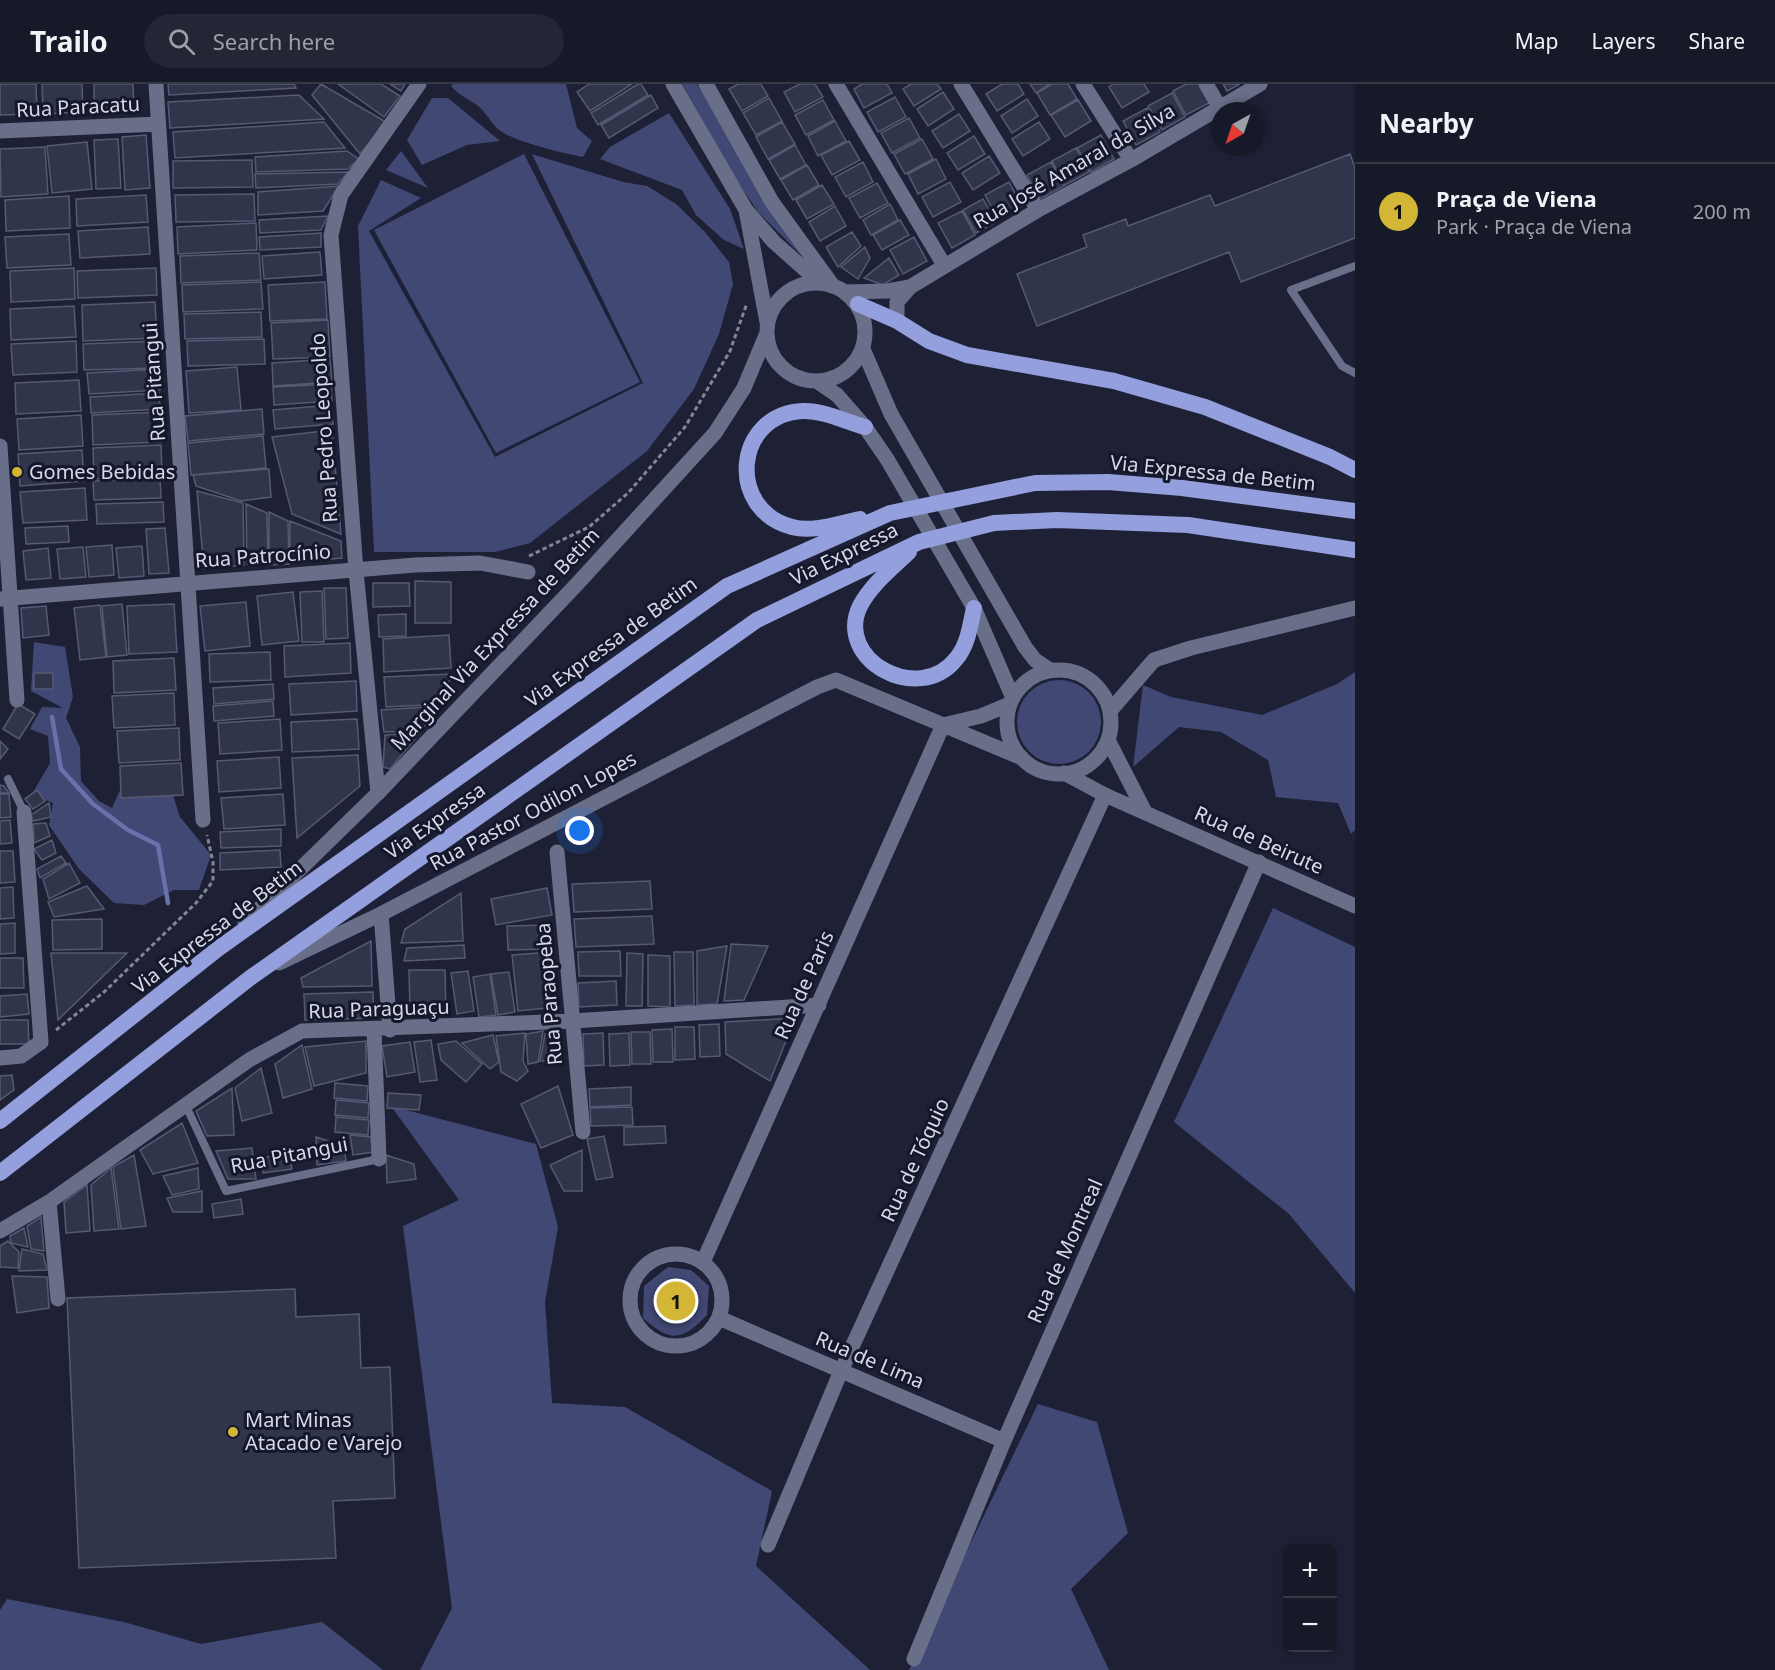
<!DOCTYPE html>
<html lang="en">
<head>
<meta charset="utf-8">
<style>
  body { margin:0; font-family:"Noto Sans",sans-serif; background:#232634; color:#f1f3f6 }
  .controls { position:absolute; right:18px; bottom:18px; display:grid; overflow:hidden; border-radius:9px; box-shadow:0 3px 9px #0003 }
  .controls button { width:54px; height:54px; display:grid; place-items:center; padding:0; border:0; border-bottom:2px solid #353845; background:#161928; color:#f1f3f6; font:30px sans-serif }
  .compass { position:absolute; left:1211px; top:18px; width:54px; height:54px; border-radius:50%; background:#161928; box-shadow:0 3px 9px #0003; rotate:220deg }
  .you { position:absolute; left:580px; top:747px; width:21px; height:21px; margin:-15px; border:4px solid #fff; border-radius:50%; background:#1a73e8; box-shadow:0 0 0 9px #1a73e833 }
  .badge { display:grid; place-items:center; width:39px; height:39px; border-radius:50%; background:#d3b635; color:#111; font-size:20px; font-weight:700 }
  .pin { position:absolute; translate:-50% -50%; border:3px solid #fff; box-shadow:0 2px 6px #0006 }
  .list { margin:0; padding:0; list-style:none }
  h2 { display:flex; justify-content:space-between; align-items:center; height:78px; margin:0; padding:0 24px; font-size:26px }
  h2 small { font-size:20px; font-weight:400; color:#9ea0a8 }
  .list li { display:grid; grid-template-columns:39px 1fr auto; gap:18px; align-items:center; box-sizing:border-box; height:96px; padding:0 24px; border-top:2px solid #353845 }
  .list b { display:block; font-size:22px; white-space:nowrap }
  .list p { margin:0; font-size:20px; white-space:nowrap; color:#9ea0a8 }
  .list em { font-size:20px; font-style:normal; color:#9ea0a8 }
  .icon { flex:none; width:33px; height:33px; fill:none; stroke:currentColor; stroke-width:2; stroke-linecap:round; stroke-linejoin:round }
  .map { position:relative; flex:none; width:1355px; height:1586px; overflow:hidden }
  header { display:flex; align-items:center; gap:36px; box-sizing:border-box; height:84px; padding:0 30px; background:#161928; border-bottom:2px solid #353845 }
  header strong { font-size:28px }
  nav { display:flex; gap:33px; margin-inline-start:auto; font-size:21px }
  .search { width:420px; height:54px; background:#232634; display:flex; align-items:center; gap:15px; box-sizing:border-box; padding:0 21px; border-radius:33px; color:#9ea0a8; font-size:22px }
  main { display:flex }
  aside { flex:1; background:#161928 }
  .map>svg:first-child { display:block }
  .green { fill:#414874 }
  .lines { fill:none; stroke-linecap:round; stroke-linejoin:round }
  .stream { stroke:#6a70a9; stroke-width:4.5 }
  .building { fill:#31354c; stroke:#555a72; stroke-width:1.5 }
  .path { stroke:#828697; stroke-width:3; stroke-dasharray:4.5 3; stroke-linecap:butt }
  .service { stroke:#6a6f89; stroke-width:8 }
  .minor { stroke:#6a6f89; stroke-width:15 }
  .tertiary { stroke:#6a6f89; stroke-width:15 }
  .trunk { stroke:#949fdd; stroke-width:16 }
  .poi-dot { fill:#d3b635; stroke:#15182c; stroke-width:2 }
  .labels { text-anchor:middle; stroke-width:6; stroke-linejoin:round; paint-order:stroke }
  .street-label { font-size:20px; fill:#d6dae8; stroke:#15182c }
  .poi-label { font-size:20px; fill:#d6dae8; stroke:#15182c; text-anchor:start }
</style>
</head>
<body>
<header>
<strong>Trailo</strong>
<div class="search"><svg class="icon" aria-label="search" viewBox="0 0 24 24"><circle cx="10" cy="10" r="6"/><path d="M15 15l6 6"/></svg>Search here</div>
<nav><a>Map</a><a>Layers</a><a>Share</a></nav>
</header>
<main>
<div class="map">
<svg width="1355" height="1586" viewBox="0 0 1355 1586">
  <rect width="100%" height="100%" fill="#1e2136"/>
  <path class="green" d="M453 0H566L577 44 592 57 583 73C563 69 515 58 499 46 491 39 486 28 477 21 468 15 459 11 451 2Z
    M682 0H697L771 124 814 184 758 128 734 92Z
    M432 14H448L500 57 467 61 422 81 407 56Z
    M669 29 730 125 744 165 724 156 696 131 682 106 600 75 610 63Z
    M401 67 428 104 386 86Z
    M524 70 640 298 496 369 374 146Z
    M532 70 623 98 647 102 676 120 705 148 729 178 733 200 719 250 694 305 647 367 530 459 495 468H374L358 142 381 96 421 114 369 147 495 373 643 299Z
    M34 558 65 563 73 613 66 634 80 663 81 697 99 717 112 724 125 695 171 705 180 733 211 771 199 806H174L144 821 114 819 79 785 49 741 53 719 32 710 50 679 48 652 30 645 42 623 63 624 31 607Z
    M1355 588V746L1351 750 1338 719 1276 713 1268 676 1221 648 1179 643 1133 683 1143 601 1171 613 1262 631 1337 600Z
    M1017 638a42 42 0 1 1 84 0a42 42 0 1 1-84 0Z
    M1273 824 1355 863V1209L1289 1130 1174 1038Z
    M391 1022 536 1060 558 1143 545 1218 552 1319 625 1323 772 1407 756 1482 870 1586H420L452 1524 403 1142 459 1116Z
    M668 1183 691 1186 709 1202 707 1231C682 1257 671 1259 643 1234L644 1202Z
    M1038 1320 1097 1338 1128 1449 1071 1505 1109 1586H909Z
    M7 1515 124 1538 201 1560 322 1538 383 1586H0V1526Z"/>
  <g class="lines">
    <path class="stream" d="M52 633 61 685 93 720 128 746 158 761 168 819"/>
  </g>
  <path class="building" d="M0 0H36L37 30 0 31Z
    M42 0H82L83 28 43 30Z
    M94 0H133L134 25 94 26Z
    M168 0H294L296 4 169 11Z
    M321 0 386 38 360 70 312 11Z
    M338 0H381L400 12 384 33Z
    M390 0H405L401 7Z
    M589 0H632L590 27 577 8Z
    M638 0H641L648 11 598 41 591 29Z
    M738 0H761L768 12 742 27 729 5Z
    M800 0H815L823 13 795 28 784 8Z
    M862 0H887L892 9 864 24 854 5Z
    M911 0H937L941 5 914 22 903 5Z
    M1002 0H1018L1024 10 997 27 986 10Z
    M1030 0H1050L1036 9Z
    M1052 0H1068L1077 15 1050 31 1037 9Z
    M1113 0H1144L1149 8 1122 24 1109 3Z
    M1186 0H1199L1209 19 1186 31 1173 7Z
    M1223 0H1240L1227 7Z
    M943 8 954 25 928 42 917 25Z
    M1172 9 1185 33 1162 46 1148 22Z
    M299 11 324 35 170 44 168 18Z
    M651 11 658 24 609 54 601 41Z
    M895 13 906 33 878 48 867 28Z
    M769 14 782 37 756 51 743 29Z
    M1027 15 1038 32 1012 49 1001 32Z
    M823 16 834 36 806 51 795 31Z
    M1078 16 1091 37 1065 53 1051 31Z
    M1147 24 1160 48 1136 61 1123 37Z
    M959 30 970 47 943 64 932 47Z
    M909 34 920 54 892 69 881 49Z
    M835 37 846 57 818 72 808 52Z
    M324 38 345 64 175 74 173 48Z
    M782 38 795 60 768 75 756 53Z
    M1039 38 1050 55 1023 72 1012 55Z
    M146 51 150 104 125 106 122 53Z
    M1101 51 1114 75 1091 88 1077 64Z
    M974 52 985 70 958 86 947 69Z
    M118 55 121 104 96 105 94 56Z
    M922 55 933 75 905 90 894 70Z
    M849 57 860 76 832 91 821 71Z
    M87 58 92 105 52 109 47 62Z
    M795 61 806 81 780 95 769 76Z
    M45 63 48 110 1 113 0 65Z
    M1076 64 1089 88 1065 101 1052 77Z
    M347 67 359 75 348 85 256 88 255 73Z
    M1350 70 1355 84V154L1241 198 1229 168 1037 242 1017 190 1087 163 1083 151 1126 135 1128 142 1210 111 1215 122Z
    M989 72 1000 89 973 106 962 89Z
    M936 75 946 95 918 110 908 90Z
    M252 76 253 103 173 104V77Z
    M863 78 873 98 846 113 835 93Z
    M1051 78 1064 102 1040 115 1027 91Z
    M807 81 819 101 793 116 781 96Z
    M348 88 338 100 256 104 255 90Z
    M950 98 961 118 933 133 922 113Z
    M1009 98 1022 122 998 135 985 111Z
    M877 99 888 119 860 134 849 114Z
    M822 101 834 120 807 135 796 116Z
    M339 102 323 127 258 131V108Z
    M254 110 255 137 176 138 175 111Z
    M146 111 148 138 77 142 76 115Z
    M69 112 70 144 6 147 5 116Z
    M983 115 996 138 976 149 963 126Z
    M890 120 898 136 871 151 863 136Z
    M835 122 846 142 820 157 809 138Z
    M962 127 975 151 952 164 938 139Z
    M328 132 321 146 260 149 259 136Z
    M900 136 909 151 882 166 873 151Z
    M256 139 257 166 178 170 177 143Z
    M148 143 150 170 80 174 78 147Z
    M852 148 861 162 838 183 826 163Z
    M321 149V163L260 166 259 153Z
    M69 150 71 181 7 184 5 153Z
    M914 153 927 177 903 190 890 166Z
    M865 163 870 174 858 195 841 183Z
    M320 168 322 191 264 195 262 172Z
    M259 169 261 196 181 199 180 172Z
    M889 174 899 191 883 201 864 194Z
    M74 184 75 215 11 218 10 187Z
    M156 184 157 211 78 214 77 187Z
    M261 198 263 225 183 228 182 201Z
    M325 198 327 235 270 237 268 201Z
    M155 218 157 254 83 257 82 221Z
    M74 222 76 253 11 256 10 225Z
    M261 228 262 253 185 255 184 230Z
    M328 236 330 273 273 275 271 239Z
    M264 255 265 280 188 282 187 257Z
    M76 257 77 288 13 291 11 260Z
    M156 257 157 284 84 286 83 260Z
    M330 275 332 298 273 302 272 279Z
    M237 283 241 326 189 329 186 287Z
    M159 285 160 306 89 310 87 289Z
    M79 296 81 327 16 330 15 299Z
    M331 300 332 317 274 321 273 303Z
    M159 309 160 325 91 329 90 313Z
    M331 321 333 340 275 345 273 326Z
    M262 325 264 350 188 357 185 332Z
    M160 328 161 358 93 361 92 331Z
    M81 331 83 362 19 366 17 335Z
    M332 346 341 450 292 430 272 353Z
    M263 352 266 384 191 391 188 359Z
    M161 361 162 392 94 395 93 364Z
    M82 366 84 397 20 402 18 370Z
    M269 385 271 413 241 417 196 402 193 391Z
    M160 394 161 414 94 416 93 397Z
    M85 404 87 436 23 439 20 408Z
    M197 407 243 419 244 481 204 485Z
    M163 418 164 438 97 440 96 420Z
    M246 420 267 429 268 480H247Z
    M269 428 288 437 289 480 269 481Z
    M290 437 341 457 342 474 290 479Z
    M68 442 69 458 26 460 25 444Z
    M165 444 169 489 149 490 146 445Z
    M112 461 114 491 89 493 86 463Z
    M142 462 144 492 119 494 116 464Z
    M83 463 86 493 60 495 57 465Z
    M48 464 51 494 26 496 23 467Z
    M415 497 451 498V539H415Z
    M373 499H409L410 522 373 523Z
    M324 504H346L348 554 326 555Z
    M322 507 324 558H302L300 508Z
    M293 508 299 557 262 561 257 512Z
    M246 518 250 562 205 567 200 522Z
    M122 520 127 571 107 573 102 522Z
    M174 520 177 568 129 570 127 522Z
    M100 521 106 573 80 576 74 524Z
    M46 522 49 551 23 554 21 524Z
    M406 530V552L379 553 378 531Z
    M449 551 451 584 384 588 383 555Z
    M350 559 351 589 285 593 284 562Z
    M270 568 271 596 210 598 209 570Z
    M174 574 176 606 114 609 113 577Z
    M34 589H53V605H34Z
    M451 590 444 620 386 623 384 593Z
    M356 597 357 627 291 631 289 600Z
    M273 600 274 615 214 620 213 604Z
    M174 609 175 641 114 644 112 612Z
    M273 617 274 632 214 637 213 622Z
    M18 620 35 630 19 655 3 645Z
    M439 622 421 647 384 648 381 626Z
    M280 635 282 666 220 670 218 639Z
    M357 635 359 665 292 668 291 638Z
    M179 644 180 676 119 679 117 647Z
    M420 649 390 685 383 683 385 651Z
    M0 657 8 665 0 675Z
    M358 671 360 702 297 754 292 674Z
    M279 673 281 704 219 708 217 677Z
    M181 679 183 711 121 714 120 682Z
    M0 701 4 702 9 709H0Z
    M37 706 45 717 33 725 25 715Z
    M0 710H9L11 733 0 734Z
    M283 710 285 741 224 745 221 714Z
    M49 719 51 733 33 737 31 731Z
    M10 736 12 759 0 760V737Z
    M46 739 50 752 34 759 33 740Z
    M281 745V762L221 764 220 748Z
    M52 756 56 769 42 776 34 765Z
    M280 766 281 783 220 786V769Z
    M0 767H13L15 798 0 799Z
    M61 772 66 779 40 794 37 785Z
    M69 779 80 799 49 815 43 795Z
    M650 797 652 825 574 828 572 800Z
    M87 802 104 825 54 833 48 818Z
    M13 803 14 834 0 835V804Z
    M547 804 552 831 496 841 491 815Z
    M461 809 463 857 401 859 405 845Z
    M652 832 654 860 576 863 574 835Z
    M102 835V865L53 866 52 836Z
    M15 839V869L0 870V840Z
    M549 841 550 865 508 866 507 842Z
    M371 857 372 902 303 903 301 894Z
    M731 860 768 862 744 916 724 917Z
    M464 861 465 874 404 877 407 864Z
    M727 862 717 920 697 921V867Z
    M620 867 621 892H579L578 868Z
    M551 868 556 923 518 927 512 871Z
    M674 868H693L694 921 675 922Z
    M51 869H127L58 936Z
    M627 869 643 870 642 922H626Z
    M648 871 670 872V923L648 922Z
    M0 874H23L24 904H0Z
    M409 886H445L446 927H410Z
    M468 887 474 927 457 930 451 889Z
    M509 888 515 928 498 931 491 890Z
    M490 890 496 931 479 933 473 893Z
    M616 897 617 921 579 923 578 899Z
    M373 908 374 934 305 936 304 910Z
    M27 910 29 930 0 933V912Z
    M795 934 770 997 726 970 725 938Z
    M0 936H28L29 960H0Z
    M719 940 720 972 700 973 699 941Z
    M675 943H694L695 975 675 976Z
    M672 945 673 978H653L652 946Z
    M543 947 538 978 528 980 526 950Z
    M631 948H650L651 980H632Z
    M525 949 523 977 528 987 517 997 501 988 496 952Z
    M603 949 604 981 584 982 583 950Z
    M629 949 630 981 610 982 609 950Z
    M545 950H556L553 977H540Z
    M493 951 499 978 490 985 462 959Z
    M431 956 437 996 420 998 414 958Z
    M366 957V989L314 1002 305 963Z
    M456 957 482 980 466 998 441 976 438 960Z
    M410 958 415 988 387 993 382 962Z
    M302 961 312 1005 283 1014 275 980Z
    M261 984 272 1029 242 1037 235 1004Z
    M12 991 14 1006 0 1016V992Z
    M335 999 368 1002 367 1017 334 1014Z
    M558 1002 573 1051 541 1064 521 1020Z
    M631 1003V1021L590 1023 589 1005Z
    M232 1004 234 1051 207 1052 196 1027Z
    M388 1009 421 1011 419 1026 387 1024Z
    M336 1016 369 1019 368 1034 335 1031Z
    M632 1023 633 1041 591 1042 590 1024Z
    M336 1033 369 1036 368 1051 335 1048Z
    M182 1039 198 1079 153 1090 140 1066Z
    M665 1042 666 1059 624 1061V1043Z
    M350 1051 371 1053 373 1068 353 1071Z
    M604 1052 613 1093 596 1096 587 1055Z
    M316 1053 344 1062 346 1077 317 1081Z
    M252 1064 256 1095H228L216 1067Z
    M582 1066V1107H564L550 1081Z
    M289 1070 292 1085 263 1089 261 1074Z
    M134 1071 146 1142 121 1145 113 1083Z
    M386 1071 414 1080 416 1095 387 1099Z
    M111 1084 119 1145 94 1147 91 1101Z
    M198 1084 199 1105 172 1111 163 1092Z
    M87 1101 90 1147 66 1149 64 1118Z
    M202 1107V1128H173L167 1114Z
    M241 1115 243 1130 214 1134 212 1120Z
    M41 1133 44 1167 31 1165 27 1142Z
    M24 1144 28 1163 11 1159 10 1152Z
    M8 1157 19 1168 18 1184 0 1183V1162Z
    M22 1165 43 1170 47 1186 19 1187Z
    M12 1192 47 1193 49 1224 17 1229Z
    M295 1205 296 1233 359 1230 361 1284 390 1283 395 1414 333 1417 336 1474 79 1484 67 1214Z"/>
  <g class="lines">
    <path class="path" d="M529 472 589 443 628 409 685 343 730 267 747 219
      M56 946 104 908 196 819 213 797V778L207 751"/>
    <path class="service" d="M1355 182 1291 206 1342 282 1355 289
      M8 695 24 728
      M186 1022 226 1107 379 1075"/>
    <path class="minor" d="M156 0 203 736
      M706 0 772 118 833 202
      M836 0 944 181
      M961 0 1038 126
      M1083 0 1131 76
      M1206 0 1219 22
      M0 47 158 40
      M845 208 888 207 910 203
      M897 237V218L910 203 1038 126 1131 76 1260 0
      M0 362 17 616
      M0 515 415 481 480 479 528 488
      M378 709 356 487 331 151 341 111 419 0
      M557 768 583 1048
      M381 830 390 946
      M374 945 379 1075
      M0 974 21 972 41 958 24 728
      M49 1118 58 1215
      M0 1147 49 1118 249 976 302 947 573 937 819 921
      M630 1216a46 46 0 1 1 92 0a46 46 0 1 1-92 0Z
      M703 1178 943 641
      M719 1234 1004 1357
      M768 1461 841 1287 1105 711
      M914 1575 1004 1357 1259 778"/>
    <path class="tertiary" d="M673 0 746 126 774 158 820 199
      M746 126 767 238
      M767 248a49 49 0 1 1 98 0a49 49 0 1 1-98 0Z
      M863 265 891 330 1025 563 1035 576 1050 586
      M818 298 837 311 865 343 887 375 974 524 1013 614
      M1007 638a52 52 0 1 1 104 0a52 52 0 1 1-104 0Z
      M1110 627 1154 576 1191 564 1355 524
      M943 641 981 632 1010 620
      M1108 656 1145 728
      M1064 689 1105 711 1355 822
      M245 839 378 709 578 499 715 349 744 304 767 249
      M279 879 381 830 817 603 836 596 1022 674"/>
    <path class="trunk" d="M858 220 897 237 929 257 967 271 1114 297 1205 323 1330 373 1355 386
      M860 435C839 439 813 449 792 443 726 426 734 330 803 327 823 326 846 338 865 343
      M909 468C892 484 871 501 860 522 834 576 919 622 956 575 968 561 970 542 974 524
      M0 1037 219 864 727 502 890 429 1035 399 1108 398 1182 404 1355 427
      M0 1089 250 894 757 536 919 458 994 439 1057 436 1188 441 1355 466"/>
  </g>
  <g class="poi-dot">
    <circle cx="17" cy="388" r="6"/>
    <circle cx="233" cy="1348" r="6"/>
  </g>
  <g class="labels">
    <g class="street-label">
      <text transform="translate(78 23) rotate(-3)" y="7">Rua Paracatu</text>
      <text transform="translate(1074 82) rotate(-30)" y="7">Rua José Amaral da Silva</text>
      <text transform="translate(154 298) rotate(-94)" y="7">Rua Pitangui</text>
      <text transform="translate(324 344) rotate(-94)" y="7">Rua Pedro Leopoldo</text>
      <text transform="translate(1213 389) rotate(6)" y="7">Via Expressa de Betim</text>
      <text transform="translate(844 470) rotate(-26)" y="7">Via Expressa</text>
      <text transform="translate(263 472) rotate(-4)" y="7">Rua Patrocínio</text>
      <text transform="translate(495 555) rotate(-47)" y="7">Marginal Via Expressa de Betim</text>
      <text transform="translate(611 558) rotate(-36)" y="7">Via Expressa de Betim</text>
      <text transform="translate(533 727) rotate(-28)" y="7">Rua Pastor Odilon Lopes</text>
      <text transform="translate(435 737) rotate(-35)" y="7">Via Expressa</text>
      <text transform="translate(1259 756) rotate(24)" y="7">Rua de Beirute</text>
      <text transform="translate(217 843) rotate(-37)" y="7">Via Expressa de Betim</text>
      <text transform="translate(804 901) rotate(-66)" y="7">Rua de Paris</text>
      <text transform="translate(549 910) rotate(-95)" y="7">Rua Paraopeba</text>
      <text transform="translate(379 925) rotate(-2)" y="7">Rua Paraguaçu</text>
      <text transform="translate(289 1071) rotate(-11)" y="7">Rua Pitangui</text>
      <text transform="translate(915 1076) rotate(-65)" y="7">Rua de Tóquio</text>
      <text transform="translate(1065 1167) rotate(-66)" y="7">Rua de Montreal</text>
      <text transform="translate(870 1276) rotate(23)" y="7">Rua de Lima</text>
    </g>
    <g class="poi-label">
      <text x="29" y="395">Gomes Bebidas</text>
      <text x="245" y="1343">Mart Minas<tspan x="245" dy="23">Atacado e Varejo</tspan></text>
    </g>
  </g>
</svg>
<div class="controls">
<button>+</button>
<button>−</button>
</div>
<svg class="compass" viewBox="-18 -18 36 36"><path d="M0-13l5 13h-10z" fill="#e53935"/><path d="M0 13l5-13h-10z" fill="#9ea0a8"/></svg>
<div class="you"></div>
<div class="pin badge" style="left:676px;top:1217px">1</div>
</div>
<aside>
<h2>Nearby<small></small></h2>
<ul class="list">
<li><span class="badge">1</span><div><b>Praça de Viena</b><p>Park · Praça de Viena</p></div><em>200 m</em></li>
</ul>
</aside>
</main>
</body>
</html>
